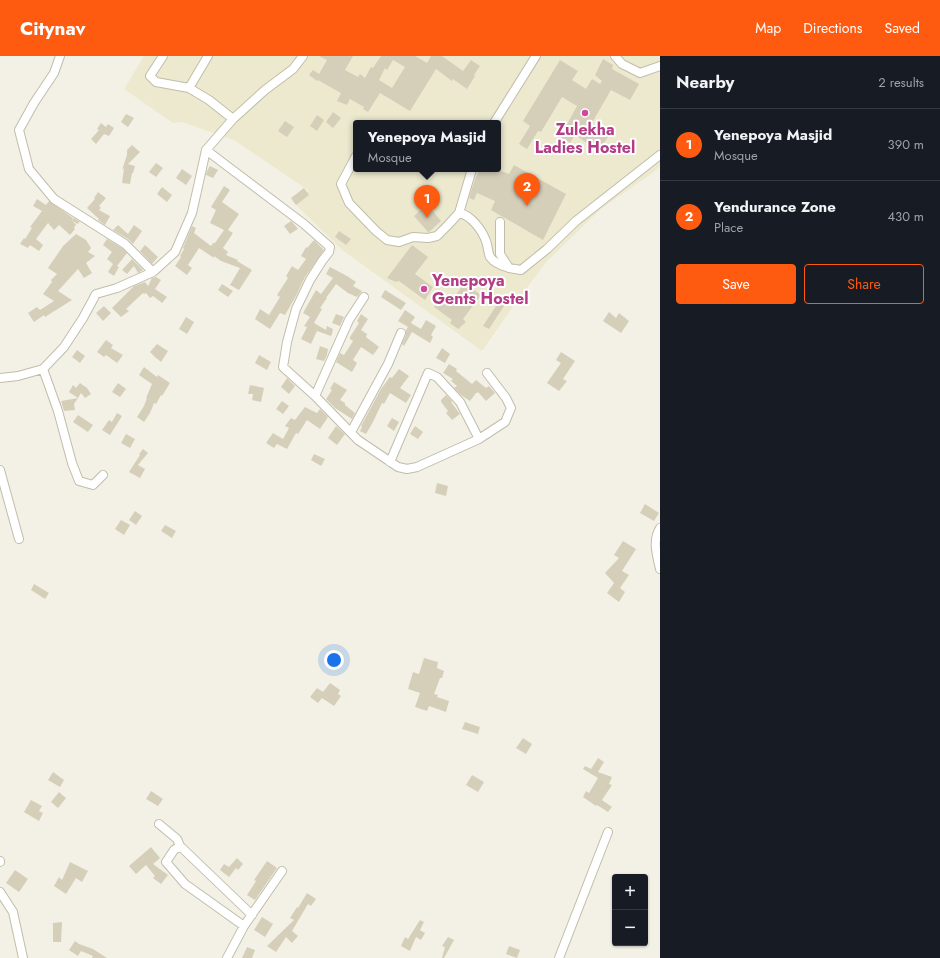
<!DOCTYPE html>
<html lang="en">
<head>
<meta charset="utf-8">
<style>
  body { margin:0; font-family:Jost,sans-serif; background:#242831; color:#f1f3f6 }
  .controls { position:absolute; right:12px; bottom:12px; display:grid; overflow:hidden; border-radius:4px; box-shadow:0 1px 3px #0004 }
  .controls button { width:36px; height:36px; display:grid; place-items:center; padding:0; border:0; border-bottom:1px solid #363941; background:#171b24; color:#f1f3f6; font:20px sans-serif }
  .you { position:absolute; left:334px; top:604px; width:14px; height:14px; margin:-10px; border:3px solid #fff; border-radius:50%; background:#1a73e8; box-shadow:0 0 0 6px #1a73e833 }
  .badge { display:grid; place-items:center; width:26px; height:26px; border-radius:50%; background:#ff5b10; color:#fff; font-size:13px; font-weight:700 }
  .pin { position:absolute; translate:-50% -33px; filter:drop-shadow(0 1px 2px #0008) }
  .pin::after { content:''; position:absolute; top:21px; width:14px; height:12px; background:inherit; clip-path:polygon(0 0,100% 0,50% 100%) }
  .popup { position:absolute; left:353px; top:64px; width:148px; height:52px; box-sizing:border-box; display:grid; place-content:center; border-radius:4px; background:#171b24; filter:drop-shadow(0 1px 3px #0005); font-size:13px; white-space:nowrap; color:#9ea1a6 }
  .popup b { font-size:15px; color:#f1f3f6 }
  .popup::after { content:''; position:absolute; left:50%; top:100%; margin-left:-8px; border:8px solid transparent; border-top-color:#171b24 }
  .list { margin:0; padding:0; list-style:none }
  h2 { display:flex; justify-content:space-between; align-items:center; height:52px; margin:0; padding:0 16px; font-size:17px }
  h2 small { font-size:13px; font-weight:400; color:#9ea1a6 }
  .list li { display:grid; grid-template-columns:26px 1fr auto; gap:12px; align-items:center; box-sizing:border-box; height:72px; padding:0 16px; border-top:1px solid #363941 }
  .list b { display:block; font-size:15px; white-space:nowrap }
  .list p { margin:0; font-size:13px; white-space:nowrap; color:#9ea1a6 }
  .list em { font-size:13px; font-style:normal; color:#9ea1a6 }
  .actions { display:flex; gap:8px; padding:12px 16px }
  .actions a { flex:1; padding:9px 0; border:1px solid #ff5b10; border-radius:4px; text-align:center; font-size:14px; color:#ff5b10 }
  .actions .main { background:#ff5b10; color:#fff }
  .map { position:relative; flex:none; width:660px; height:902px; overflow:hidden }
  header { display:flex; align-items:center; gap:24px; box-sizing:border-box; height:56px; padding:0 20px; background:#ff5b10; color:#fff }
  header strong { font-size:19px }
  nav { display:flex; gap:22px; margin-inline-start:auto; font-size:14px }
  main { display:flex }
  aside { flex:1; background:#171b24 }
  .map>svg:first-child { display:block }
  .education { fill:#ece9ce; fill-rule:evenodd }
  .building { fill:#d5cfba; fill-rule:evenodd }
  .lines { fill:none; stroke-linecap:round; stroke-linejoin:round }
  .minor-casing { stroke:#c1bdaa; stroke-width:10 }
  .minor { stroke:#fff; stroke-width:8 }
  .hotel-dot { fill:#d1479c; stroke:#fff; stroke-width:1.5 }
  .labels { text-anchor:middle; stroke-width:4; stroke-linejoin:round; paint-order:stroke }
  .hotel-label { font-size:16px; font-weight:bold; fill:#b23c85; stroke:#fff }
</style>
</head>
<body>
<header>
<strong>Citynav</strong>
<nav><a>Map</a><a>Directions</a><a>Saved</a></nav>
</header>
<main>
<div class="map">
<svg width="660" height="902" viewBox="0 0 660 902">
  <rect width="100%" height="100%" fill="#f3f1e5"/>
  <path class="education" d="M144 0H660V110L654 116 602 152 547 205 514 249 482 295 341 193 292 145 309 135 234 84 182 66 173 67 124 33ZM356 67H498V113H356Z"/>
  <path class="building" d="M319 0H353L345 14 358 21 360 18 365 22 371 11 373 12 381 0H415L427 7 431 0H442L463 15 471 4 480 10 474 19 475 20 467 33 453 23 452 25 436 13 410 55 380 37 368 56 363 53 364 51 350 43 347 49 337 45 341 37 318 24 317 25 309 19 313 14 319 18 327 4ZM393 4 405 11 392 32 379 24 385 12 387 14Z
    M603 3 613 9 612 13 639 28 630 44 611 34 590 70 608 81 598 95 575 79 570 87 560 81 577 50 562 41 541 76 538 75 527 93 519 88 530 70 523 65 560 4 578 15 572 24 586 33 592 23 600 28 602 25 595 19Z
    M333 56 341 62 333 72 326 66Z
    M126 58 134 62 128 71 121 66Z
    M317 59 324 64 317 75 310 70Z
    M285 65 294 71 287 81 278 75Z
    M101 67 106 71 108 68 114 72 109 80 104 78 96 88 91 83 99 74 97 73Z
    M132 89 140 96 128 108 135 110 133 117H132L130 128 122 127 124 112 122 114 127 99V94Z
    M156 107 163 112 156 121 149 116Z
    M514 109 566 138 543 184 491 154 495 145 477 137 474 144 469 142 475 123 480 113H495L509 118Z
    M210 110 218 114 213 122 206 119 207 115Z
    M182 113 192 120 186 129 176 122Z
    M224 130 230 134 222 146 239 158 228 174 233 177 223 192 228 196 226 199 238 204 237 205 252 214 239 234 230 229 240 212 221 205 214 200V202L199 192 188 209 192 212 187 219 175 210 181 201 180 200 184 193 183 192 192 170 196 172 194 177 211 190 213 187H215L224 174 210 167 216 154 211 151Z
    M162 131 172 139 167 146 157 138Z
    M304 132 309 139 296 149 291 142Z
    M98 136 106 142 99 150 101 152 99 154 110 160 105 169 98 164 99 163 87 152 95 143 94 142Z
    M37 143 46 149 49 145 73 162 72 164 74 162 80 166 77 168 72 164 76 169 74 171 75 173 70 179 59 169 54 174 48 167 36 183 43 189 39 195 30 189 28 192 20 188 24 182 25 183 32 172 30 171 42 155 33 150Z
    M427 148 441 165 429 176H428L414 160Z
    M291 165 294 168 298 173 290 178 284 170Z
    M118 169 128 178 134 169 142 175 133 188 128 183 113 174Z
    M339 175 351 183 346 189 335 181Z
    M76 178 86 184 91 192 88 196 95 200 86 207 92 217 84 222 78 213 58 235 72 244 45 261 44 259 34 266 28 257 37 251 40 254 54 245 43 238 52 226 51 224 57 218 48 212 63 190Z
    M107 183 122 192 127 197 117 210 119 211 114 220 108 216 113 208 107 203 112 196 103 189Z
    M314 184 324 194 305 221 296 240 285 259 280 257 270 273 255 263 260 253 269 259 280 241 277 239 288 222 286 220 292 210 298 214 306 203 301 200 306 191 307 192Z
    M145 189 158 201 152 208 140 195Z
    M412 189 428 201 415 218 433 231 425 244 399 225 396 226 387 222Z
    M132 203 143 214 138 217 134 210 127 218 122 214Z
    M330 211 347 220 356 226 353 230 362 235 357 241 348 237 336 228 326 242H327L320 252 322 253 314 267 326 274 327 270 333 273 332 278 331 280 317 275 311 288 301 283 307 271 304 270 310 261 303 257 316 234 321 238 333 222 326 218Z
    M156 221 161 224 155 233 167 241 162 247 153 240 150 242 146 237 144 238 143 237 126 253 129 255 121 261 112 252 134 230 145 226 148 230 152 222Z
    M464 227 481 239 463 263 466 266 458 273 450 267 452 264 434 251 442 237 452 245Z
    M222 228 233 235 228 241 218 234Z
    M385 234 406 247 401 254 381 241Z
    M498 247 504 250 489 273 483 270Z
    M104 250 111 257 103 265 96 257Z
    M405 254 415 261 411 267 421 273 426 264 436 270 431 279 433 281 430 287 412 276 404 290 402 288 406 279V274L408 271 398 265Z
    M609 256 616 262 619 257 629 265 621 277 603 265Z
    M336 258 344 261 340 270 332 267Z
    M361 258 368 263 361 274 367 278 366 281 379 291 373 299 361 291 353 304 357 307 352 316 336 306 340 297 344 299 353 285 350 283V281L359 267 357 265Z
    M186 261 194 266 187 278 179 273Z
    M106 284 113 289 111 292 123 299 117 307 106 299 104 301 97 296Z
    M157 288 168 295 161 306 155 301 150 296Z
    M320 290 328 293 327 299 324 305 316 303Z
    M442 292 450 298 445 307 436 302Z
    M77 294 85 300 80 307 72 301Z
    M561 296 575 305 563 323 567 325 559 335 547 327 561 307 556 304Z
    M259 299 271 306 267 314 255 307Z
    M449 308 457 313 456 315 472 328 476 324 486 332 489 330 495 337 486 345 478 336 477 337H476L470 345 461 339 454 332 457 330 451 325 453 323 443 317Z
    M144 311 157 321 158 319 170 327 162 340 161 339 156 348 154 347 150 357 144 366 137 361 144 350 147 342H146L152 328 139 319Z
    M399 313 409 320 400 332 411 339 406 347 390 337 384 348 382 347 373 366 366 378 360 375 362 371 361 370 381 333 390 321 392 322Z
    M287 322 295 330 289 338 281 331Z
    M334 326 347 334 340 344 345 347V349L355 357 352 363 335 352 326 343 332 334 330 333Z
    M80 327 87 332 91 338 85 342 81 337 78 342 69 336 73 329 76 332Z
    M118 327 126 333 120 341 112 336Z
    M250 329 264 332 261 346 252 344 253 338H248Z
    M446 339 452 345 451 346 460 358 452 364 446 357 448 355 441 346V344Z
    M78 342 74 348 75 354 64 355 61 345Z
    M282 345 289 350 283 358 276 353Z
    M305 351 317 357 320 353 328 361 320 373 307 364 298 378 296 377 287 393 277 388 274 392 266 387 273 377 283 383 289 372 285 370 291 362 295 364Z
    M117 357 122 360 110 379 102 374 109 364 112 366Z
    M78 359 93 369 88 376 73 366Z
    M392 362 399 366 394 375 387 370Z
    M336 370 345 378 337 389 328 382Z
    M415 370 423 376 418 383 410 378Z
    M126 378 135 383 130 392 121 387Z
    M143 393 148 397 138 409 145 413 140 422 129 416 140 399 139 398Z
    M314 398 325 403 321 410 311 404Z
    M437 427 448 430 446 440 435 437Z
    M645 448 659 457 654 465 640 457Z
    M135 455 142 460 136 469 129 464Z
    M121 464 130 469 124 479 115 473Z
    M165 469 176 475 172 482 161 475Z
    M623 485 636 493 622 515 629 519 620 532 625 536 619 546 607 537 614 527 605 517 619 502 614 499Z
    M34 528 49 537 45 543 31 534Z
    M424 602 438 606 437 612 444 615 442 622H440L434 638 438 639 437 641 449 645 446 656 429 650 427 655 415 651 420 637 408 633 413 616 419 618Z
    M330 627 340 634 338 638 341 640 334 650 322 642 318 647 310 641 317 632 323 636Z
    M465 666 480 671 478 678 462 673Z
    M523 682 532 688 526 698 516 692Z
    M598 702 604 706 598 716 612 721 609 728 612 729 602 744 612 751 608 756 597 749 596 750 583 741 586 735 589 737 598 722 583 713 585 710 591 713Z
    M53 716 64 724 60 731 48 724Z
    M472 719 484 726 478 736 466 729Z
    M151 735 163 743 158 750 146 743Z
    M59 736 66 742 58 752 51 746Z
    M31 744 42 750 39 755 43 757 39 765 24 756Z
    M151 791 160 802 153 808 168 819 161 828 153 822 155 820 146 809 136 818 129 810Z
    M237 802 243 808 238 814 236 812 229 821 220 814 224 808 229 811Z
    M267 805 277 812 255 844 247 839 256 825 254 824Z
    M70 806 88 815 82 826 76 822 66 838 54 830 59 821 62 824Z
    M15 814 28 823 19 836 6 827Z
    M307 837 316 843 311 850 308 848 292 875 298 880 292 887 286 881 276 896 267 890 294 864 290 862 297 851 298 852Z
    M262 861 273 868 265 881 254 874Z
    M420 864 424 866 420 874 425 877 421 884 416 881 410 895 401 890 405 881 408 883Z
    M62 866 61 886H53V867Z
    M448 881 454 884 444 902H442L445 891 442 890Z
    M75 885 79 888 93 893 107 902H92L93 900 81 895 78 900 69 894Z
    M509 890 520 894 517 902 506 898Z
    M247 891 255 894 252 902H242Z"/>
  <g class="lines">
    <g class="minor-casing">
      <path id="minor" d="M60 0 54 17 34 47 19 74 29 113 54 143 125 188 153 216
        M163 0 150 20 156 26 189 32 209 44 233 63
        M615 0 622 8 640 17 660 10
        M189 32 208 0
        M494 67 536 0
        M206 94 304 168 330 191 329 196 322 205 310 224 296 253 287 286 283 311 315 340 358 384 398 411 407 413 417 411 479 383 505 366 511 352 506 342 487 317
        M356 100 341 128 349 147 376 175 387 184 399 186 413 181 428 182 437 180 448 169 459 157C471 159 482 174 486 185 488 190 488 197 490 201 494 207 502 210 509 212
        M459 157 472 113
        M500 166V198L509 212 521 214 547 193 576 165 660 99
        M43 313 58 355 72 407 79 425 93 429 103 419
        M0 322 18 320 43 313 64 291 83 262 96 238 117 232 153 216 175 196 192 157 199 126 206 94 233 63 265 34 293 13 303 0
        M315 340 349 264 364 241
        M351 376 388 308 401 277
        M390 406 428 317 437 321 460 346 479 383
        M0 414 19 483
        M660 472C652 485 657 499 660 513
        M159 768 177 783 180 790 252 859
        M180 790 174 794 166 806 185 828 244 870
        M0 806V805
        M0 836 13 856 23 902
        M227 902 244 870 282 815
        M559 902 608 776"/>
    </g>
    <use href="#minor" class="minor"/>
  </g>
  <g class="hotel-dot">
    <circle cx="585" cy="57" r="4"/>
    <circle cx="424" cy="233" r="4"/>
  </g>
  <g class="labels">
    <g class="hotel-label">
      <text x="585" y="79">Zulekha<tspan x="585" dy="18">Ladies Hostel</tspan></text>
      <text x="432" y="230" text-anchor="start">Yenepoya<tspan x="432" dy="18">Gents Hostel</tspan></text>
    </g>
  </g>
</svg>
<div class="controls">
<button>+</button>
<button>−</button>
</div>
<div class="you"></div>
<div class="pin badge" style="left:427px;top:162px">1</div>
<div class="popup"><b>Yenepoya Masjid</b>Mosque</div>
<div class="pin badge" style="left:527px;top:150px">2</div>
</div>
<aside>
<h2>Nearby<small>2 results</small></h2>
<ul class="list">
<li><span class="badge">1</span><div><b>Yenepoya Masjid</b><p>Mosque</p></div><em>390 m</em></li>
<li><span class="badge">2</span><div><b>Yendurance Zone</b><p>Place</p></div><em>430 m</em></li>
</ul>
<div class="actions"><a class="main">Save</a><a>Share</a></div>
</aside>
</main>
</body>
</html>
